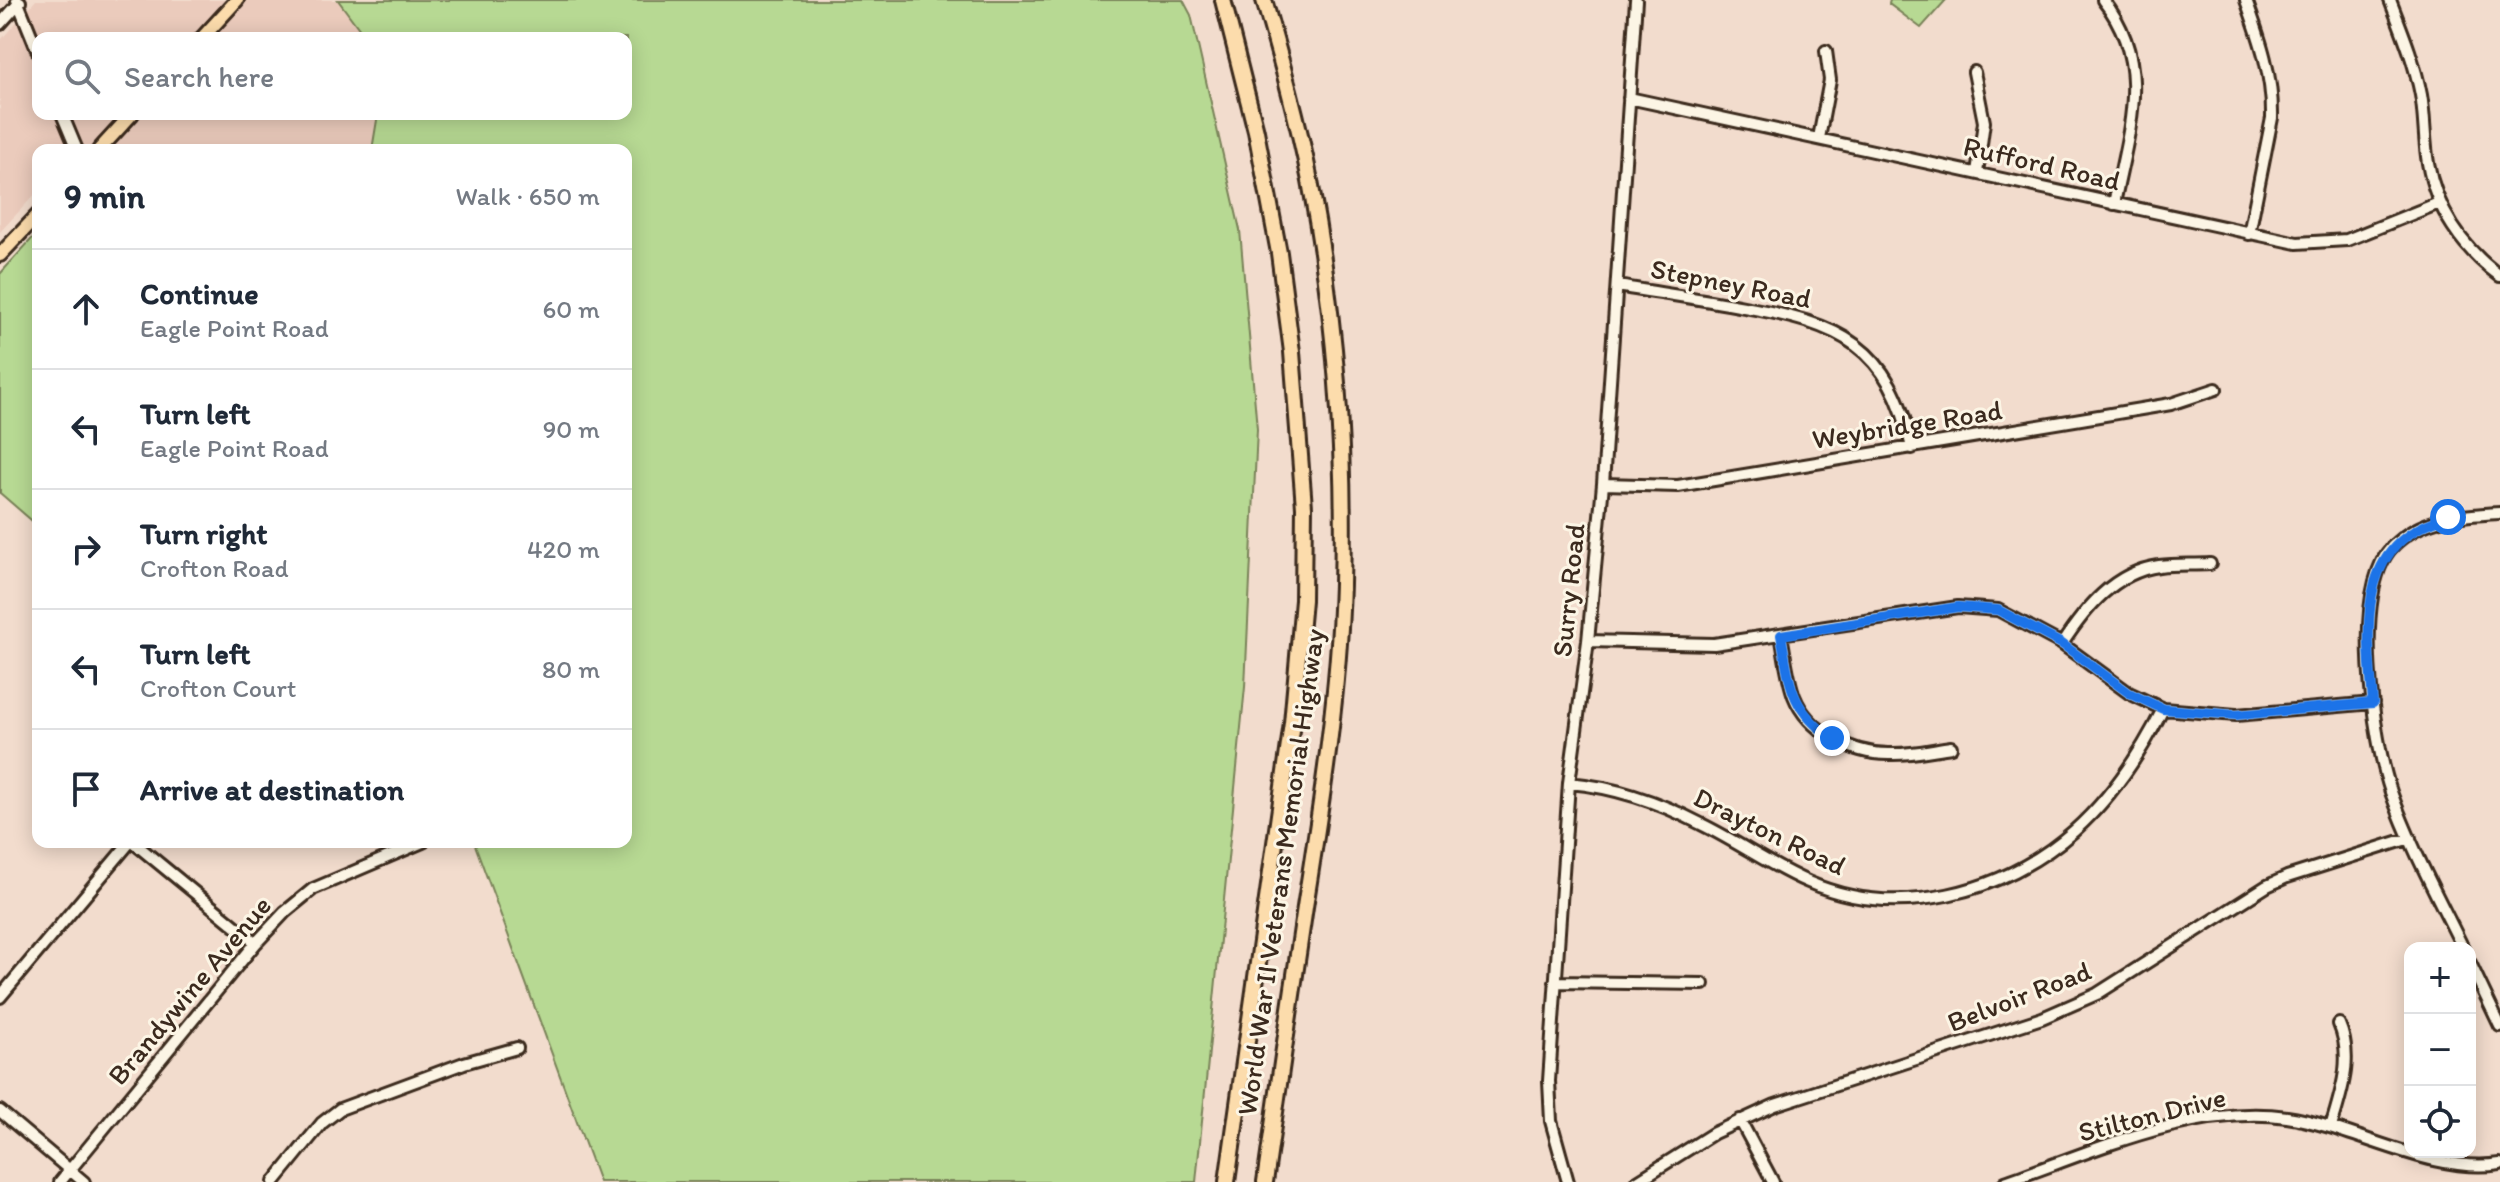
<!DOCTYPE html>
<html lang="en">
<head>
<meta charset="utf-8">
<style>
  body { margin:0; font-family:Itim,sans-serif; background:#f6f6f7; color:#1f2937 }
  .controls { position:absolute; right:24px; bottom:24px; display:grid; overflow:hidden; border-radius:16px; box-shadow:0 4px 20px #0003 }
  .controls button { width:72px; height:72px; display:grid; place-items:center; padding:0; border:0; border-bottom:2px solid #e0e1e3; background:#fff; color:#1f2937; font:40px sans-serif }
  .stop { position:absolute; width:24px; height:24px; margin:-18px; border:6px solid #1a73e8; border-radius:50%; background:#fff }
  .stop.end { background:#1a73e8; border-color:#fff; box-shadow:0 2px 8px #0008 }
  .list { margin:0; padding:0; list-style:none }
  h2 { display:flex; justify-content:space-between; align-items:center; height:104px; margin:0; padding:0 32px; font-size:34px }
  h2 small { font-size:26px; font-weight:400; color:#747a83 }
  .list li { display:grid; grid-template-columns:52px 1fr auto; gap:24px; align-items:center; box-sizing:border-box; height:120px; padding:0 32px; border-top:2px solid #e0e1e3 }
  .list b { display:block; font-size:30px; white-space:nowrap }
  .list p { margin:0; font-size:26px; white-space:nowrap; color:#747a83 }
  .list em { font-size:26px; font-style:normal; color:#747a83 }
  .icon { flex:none; width:44px; height:44px; fill:none; stroke:currentColor; stroke-width:2; stroke-linecap:round; stroke-linejoin:round }
  .map { position:relative; flex:none; width:2500px; height:1182px; overflow:hidden }
  .search { position:absolute; background:#fff; box-shadow:0 4px 20px #0003; left:32px; top:32px; width:600px; height:88px; display:flex; align-items:center; gap:20px; box-sizing:border-box; padding:0 28px; border-radius:16px; color:#747a83; font-size:30px }
  .panel { position:absolute; background:#fff; box-shadow:0 4px 20px #0003; left:32px; top:144px; width:600px; height:704px; border-radius:16px }
  .map>svg:first-child { display:block }
  .built { fill:#ebcbbc }
  .green { fill:#b7d993; stroke:#798258; stroke-width:2 }
  .lines { fill:none; stroke-linecap:round; stroke-linejoin:round }
  .minor-casing { stroke:#3b2a1e; stroke-width:16 }
  .major-casing { stroke:#3b2a1e; stroke-width:18 }
  .highway-casing { stroke:#3b2a1e; stroke-width:20 }
  .minor { stroke:#fcf5e5; stroke-width:10 }
  .major { stroke:#fcdcac; stroke-width:12 }
  .highway { stroke:#fcdcac; stroke-width:14 }
  .route { stroke:#1a73e8; stroke-width:10 }
  .labels { text-anchor:middle; stroke-width:6; stroke-linejoin:round; paint-order:stroke }
  .street-label { font-size:28px; fill:#3b2a1e; stroke:#fcf5e5 }
</style>
</head>
<body>
<div class="map">
<svg width="2500" height="1182" viewBox="0 0 2500 1182">
  <rect width="100%" height="100%" fill="#f2dccd"/>
  <filter id="ink" filterUnits="userSpaceOnUse"><feTurbulence type="fractalNoise" baseFrequency=".0125" numOctaves="2"/><feDisplacementMap in="SourceGraphic" scale="16" xChannelSelector="R" yChannelSelector="G"/><feConvolveMatrix kernelMatrix="1 2 1 2 8 2 1 2 1" color-interpolation-filters="sRGB"/></filter>
  <g filter="url(#ink)">
    <path class="built" d="M36 0H338L366 38H38V114H378L372 150H38V191L0 232V41Z"/>
    <path class="green" d="M338 0H1183L1191 15 1240 230 1257 429 1245 687 1196 1182H599L474 842H626V150H372L378 114H626V38H366Z
      M1890 0H1946L1921 28 1889 4Z
      M38 232V526L0 493V274Z"/>
    <g class="lines">
      <g class="minor-casing">
        <path id="minor" d="M17 0 38 52
          M2103 0C2154 64 2128 132 2114 204
          M2246 0C2260 39 2273 76 2272 118L2249 234
          M2390 0C2402 31 2415 63 2421 95 2425 117 2424 141 2428 163 2436 209 2462 248 2500 276
          M0 24 20 2
          M1974 72 1984 122 1977 173
          M1629 98 2297 243 2347 240 2439 203
          M62 114 77 150
          M1819 138 1830 80 1826 51
          M1617 286C1659 293 1702 299 1744 307 1840 324 1890 345 1912 448
          M1603 484 1678 486 2171 404 2216 389
          M1781 635C1785 655 1787 677 1794 696 1808 732 1852 754 1889 754 1910 755 1930 750 1951 747
          M1588 641 1714 644 1958 607 1998 610 2062 644 2129 693 2163 709 2236 715 2373 703
          M2062 644C2085 609 2114 572 2159 566 2175 564 2193 565 2210 564
          M1569 783C1615 787 1661 803 1701 824 1738 842 1771 866 1808 882 1897 921 2003 894 2074 831 2111 798 2141 753 2163 709
          M133 842 256 943
          M2463 948C2438 897 2410 846 2391 792 2373 739 2351 591 2392 547 2421 517 2461 515 2500 513
          M2470 963 2500 1026
          M1555 982 1703 984
          M0 997 130 842
          M0 1111 84 1182
          M1740 1120 1773 1182
          M2331 1127C2341 1093 2354 1058 2339 1024
          M60 1182 256 943 285 912 313 889 423 842
          M274 1182 322 1123 340 1109 464 1063 517 1048
          M1568 1182 1551 1121 1549 1081 1569 783 1588 641 1603 484 1636 0
          M1636 1182 1714 1133 1775 1105 2042 1018 2097 994 2267 886 2287 877 2410 838
          M2005 1182C2092 1152 2193 1104 2287 1117 2355 1127 2432 1175 2500 1164"/>
      </g>
      <g class="major-casing">
        <path id="major" d="M202 38 237 0
          M99 150 132 114
          M0 255 38 215"/>
      </g>
      <g class="highway-casing">
        <path id="highway" d="M1223 0 1256 131 1279 253 1292 352 1304 507 1303 600 1292 723 1227 1182
          M1264 0C1281 60 1298 120 1310 181 1335 314 1346 449 1342 584 1339 692 1322 800 1305 907 1291 999 1278 1090 1265 1182"/>
      </g>
      <use href="#minor" class="minor"/>
      <use href="#major" class="major"/>
      <use href="#highway" class="highway"/>
    </g>
  </g>
  <g class="lines" filter="url(#ink)">
    <path class="route" d="M1832 738C1789 708 1790 683 1781 635L1958 607 1998 610 2062 644 2129 693 2163 709 2236 715 2373 703C2367 625 2354 542 2448 517"/>
  </g>
  <g class="labels">
    <g class="street-label">
      <text transform="translate(2042 163) rotate(13)" y="10">Rufford Road</text>
      <text transform="translate(1731 283) rotate(11)" y="10">Stepney Road</text>
      <text transform="translate(1907 424) rotate(-9)" y="10">Weybridge Road</text>
      <text transform="translate(1568 590) rotate(-84)" y="10">Surry Road</text>
      <text transform="translate(1770 831) rotate(26)" y="10">Drayton Road</text>
      <text transform="translate(1280 872) rotate(-82)" y="10">World War II Veterans Memorial Highway</text>
      <text transform="translate(189 990) rotate(-50)" y="10">Brandywine Avenue</text>
      <text transform="translate(2019 996) rotate(-21)" y="10">Belvoir Road</text>
      <text transform="translate(2152 1114) rotate(-14)" y="10">Stilton Drive</text>
    </g>
  </g>
</svg>
<div class="controls">
<button>+</button>
<button>−</button>
<button><svg class="icon" aria-label="locate" viewBox="0 0 24 24"><circle cx="12" cy="12" r="6"/><path d="M12 2v4M12 18v4M2 12h4M18 12h4"/></svg></button>
</div>
<div class="stop" style="left:2448px;top:517px"></div>
<div class="stop end" style="left:1832px;top:738px"></div>
<div class="search"><svg class="icon" aria-label="search" viewBox="0 0 24 24"><circle cx="10" cy="10" r="6"/><path d="M15 15l6 6"/></svg>Search here</div>
<section class="panel">
<h2>9 min<small>Walk · 650 m</small></h2>
<ul class="list">
<li><svg class="icon" aria-label="ahead" viewBox="0 0 24 24"><path d="M12 20V5M6 11l6-6 6 6"/></svg><div><b>Continue</b><p>Eagle Point Road</p></div><em>60 m</em></li>
<li><svg class="icon" aria-label="left" viewBox="0 0 24 24"><path d="M17 20v-9H6M10 6l-5 5 5 5"/></svg><div><b>Turn left</b><p>Eagle Point Road</p></div><em>90 m</em></li>
<li><svg class="icon" aria-label="right" viewBox="0 0 24 24"><path d="M7 20v-9h11M14 6l5 5-5 5"/></svg><div><b>Turn right</b><p>Crofton Road</p></div><em>420 m</em></li>
<li><svg class="icon" aria-label="left" viewBox="0 0 24 24"><path d="M17 20v-9H6M10 6l-5 5 5 5"/></svg><div><b>Turn left</b><p>Crofton Court</p></div><em>80 m</em></li>
<li><svg class="icon" aria-label="arrive" viewBox="0 0 24 24"><path d="M6 21V4h12l-3 4 3 4H6"/></svg><div><b>Arrive at destination</b></div></li>
</ul>
</section>
</div>
</body>
</html>
